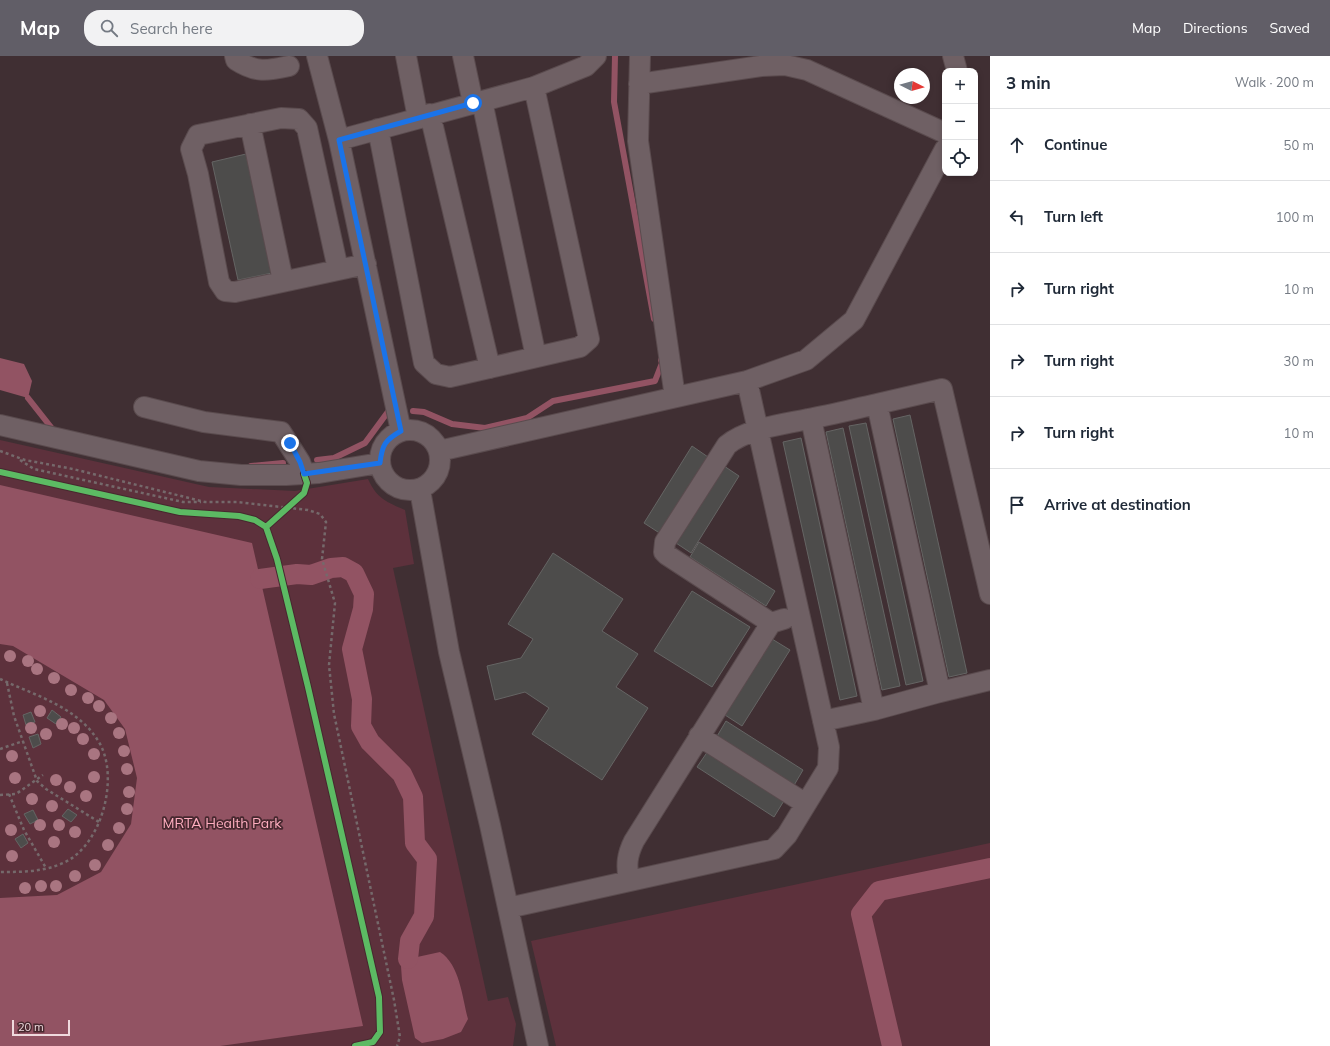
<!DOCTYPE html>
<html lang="en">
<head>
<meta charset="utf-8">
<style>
  body { margin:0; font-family:Mulish,sans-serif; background:#f2f2f3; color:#1f2937 }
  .controls { position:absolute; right:12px; top:12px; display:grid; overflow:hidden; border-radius:8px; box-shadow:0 2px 6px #0003 }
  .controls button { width:36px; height:36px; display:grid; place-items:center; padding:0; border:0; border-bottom:1px solid #e0e1e3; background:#fff; color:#1f2937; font:20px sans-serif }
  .compass { position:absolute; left:894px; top:12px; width:36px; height:36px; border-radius:50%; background:#fff; box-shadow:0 2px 6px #0003; rotate:96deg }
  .scale { position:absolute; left:12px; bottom:10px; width:58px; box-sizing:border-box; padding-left:4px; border:2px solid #efdade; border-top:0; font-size:11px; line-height:14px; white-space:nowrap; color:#efdade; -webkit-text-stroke:3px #47282f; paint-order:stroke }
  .stop { position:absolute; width:12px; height:12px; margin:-9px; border:3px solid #1a73e8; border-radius:50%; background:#fff }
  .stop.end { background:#1a73e8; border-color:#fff; box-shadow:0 1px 4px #0008 }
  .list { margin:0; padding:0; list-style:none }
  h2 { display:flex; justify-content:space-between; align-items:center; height:52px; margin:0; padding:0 16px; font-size:17px }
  h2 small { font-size:13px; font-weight:400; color:#747a83 }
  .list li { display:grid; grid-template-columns:26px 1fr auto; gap:12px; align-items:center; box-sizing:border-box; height:72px; padding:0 16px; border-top:1px solid #e0e1e3 }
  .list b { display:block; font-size:15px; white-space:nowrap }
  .list em { font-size:13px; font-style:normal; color:#747a83 }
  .icon { flex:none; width:22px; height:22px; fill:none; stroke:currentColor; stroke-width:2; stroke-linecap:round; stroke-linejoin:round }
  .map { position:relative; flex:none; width:990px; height:990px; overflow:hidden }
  header { display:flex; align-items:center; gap:24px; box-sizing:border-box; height:56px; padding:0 20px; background:#615e67; color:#fff }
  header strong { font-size:19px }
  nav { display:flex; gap:22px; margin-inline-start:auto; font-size:14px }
  .search { width:280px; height:36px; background:#f2f2f3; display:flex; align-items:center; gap:10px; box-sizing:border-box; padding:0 14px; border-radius:16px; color:#747a83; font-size:15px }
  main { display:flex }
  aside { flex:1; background:#fff }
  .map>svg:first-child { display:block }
  .green { fill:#5d313c }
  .water { fill:#925363 }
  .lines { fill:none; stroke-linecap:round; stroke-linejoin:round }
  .stream { stroke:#925363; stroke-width:6 }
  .canal { stroke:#925363; stroke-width:20 }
  .building { fill:#4d4c4b; stroke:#656564 }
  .minor-casing { stroke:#5a4b4e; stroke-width:22 }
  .path { stroke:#75696b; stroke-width:2.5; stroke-dasharray:3 3; stroke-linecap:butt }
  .minor { stroke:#6f6064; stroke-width:20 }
  .cycleway-casing { stroke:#47282f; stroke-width:8 }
  .cycleway { stroke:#5cba63; stroke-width:6 }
  .tree { fill:#a97581 }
  .route { stroke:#1a73e8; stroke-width:5 }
  .labels { text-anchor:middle; stroke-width:3.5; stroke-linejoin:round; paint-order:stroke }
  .park-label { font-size:14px; fill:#ffaec0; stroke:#47282f }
</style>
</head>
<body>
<header>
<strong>Map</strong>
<div class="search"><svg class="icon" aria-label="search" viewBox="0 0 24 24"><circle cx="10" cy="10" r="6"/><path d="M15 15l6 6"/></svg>Search here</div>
<nav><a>Map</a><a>Directions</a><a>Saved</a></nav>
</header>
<main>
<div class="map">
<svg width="990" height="990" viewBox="0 0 990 990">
  <rect width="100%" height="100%" fill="#402f33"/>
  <path class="green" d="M0 384 209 431 295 435 368 423C377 443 387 446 405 454L414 508 393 512 488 945 508 941 516 968 513 990H0Z
    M990 787V990H556L531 885Z"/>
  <path class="water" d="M0 302 24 308 32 325 28 342 0 334Z
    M0 429 252 487 363 970 220 990H0V842L57 839 101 816 131 768 137 722 125 673 104 644 13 590 0 588Z
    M440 896C460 909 462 941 468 963L461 976 443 983 422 987 415 982 402 924 401 910 408 903Z"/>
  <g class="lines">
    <path class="stream" d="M615 0 614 46 654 263
      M28 342 54 375
      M413 355 424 356 452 368 485 372 527 362 553 345 655 325 662 307 661 304
      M317 404 334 402 365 387 390 353
      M251 410 283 407"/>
    <path class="canal" d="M260 523 297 518 311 519 331 512 343 511 354 517 364 538 363 553 352 593 362 643 361 670 370 686 402 718 413 741 415 787 427 803 424 860 410 885 408 903
      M892 990 861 858 879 835 990 812"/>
  </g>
  <path class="building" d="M246 98 272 217 238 224 212 106Z
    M910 359 967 617 949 621 893 363Z
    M866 367 923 625 906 629 849 370Z
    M843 372 900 630 882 634 826 376Z
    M801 382 857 640 840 644 783 386Z
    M692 390 708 401 661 478 644 467Z
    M721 408 739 420 691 497 673 485Z
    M699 486 775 535 766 550 690 501Z
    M553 497 623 543 602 575 638 598 616 631 648 652 602 724 532 678 549 652 525 636 495 644 487 610 521 602 533 583 508 568Z
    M692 535 750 571 712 631 654 595Z
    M772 583 790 594 742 670 725 659Z
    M52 654 61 661 56 668 47 662Z
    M31 656 35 666 26 669 23 659Z
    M726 665 803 714 793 731 716 682Z
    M38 678 41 688 33 692 29 681Z
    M708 695 785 743 774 761 697 711Z
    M68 753 77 759 71 766 62 760Z
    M33 754 38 764 30 768 24 758Z
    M23 778 28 787 21 792 15 783Z"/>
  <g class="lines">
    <g class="minor-casing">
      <path id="minor" d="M235 0 236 4C256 17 267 15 289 10
        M317 0 339 84 401 375
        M406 0 418 62
        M463 0 473 47
        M640 0 638 85 675 341
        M953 0 957 15
        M639 28 761 10 785 9 807 14 945 77
        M482 45 536 301
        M430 58 490 312
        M250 68 283 225
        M378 73 424 307 436 318 450 321 580 291 589 283 534 31
        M339 84 534 31 586 10 596 0
        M338 213 307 72 299 63 281 62 198 79 191 93 198 118 219 226 225 235 235 236 366 208
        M877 348 942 333 990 538
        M144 351 204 366 281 376 300 406 304 418
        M811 363 874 654
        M0 369 199 415 241 419H286L319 417 380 407
        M380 404a30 30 0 1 1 60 0a30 30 0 1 1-60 0Z
        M439 395 747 325 806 304 854 264 945 93
        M420 434 449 596 490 769 538 990
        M771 567 667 499 664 496 665 486 727 389C748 372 781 369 808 363 831 359 854 353 877 348L940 636 874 654 823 665
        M940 636 990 624
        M699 680 806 748
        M629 825C626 809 627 799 634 785L771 567 784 563
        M508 852 774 793 787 779 828 712 829 691 747 325"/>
    </g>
    <path class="path" d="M0 395 25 404 73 413 205 446H237L308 454 320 458 326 466 322 503 335 547 329 609 334 658 394 944 400 981 397 990
      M20 404 34 413 183 446H201
      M0 623C34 639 75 650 97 683 121 717 103 790 63 807 43 816 21 816 0 816
      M7 627 14 660 37 725 46 733 99 766
      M0 693 23 685
      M9 738 24 774 46 812
      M0 739 16 738 43 719"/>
    <use href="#minor" class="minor"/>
    <g class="cycleway-casing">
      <path id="cycleway" d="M0 416 180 456 239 460 255 464 266 471 277 503 308 631 379 941 380 976 373 986 355 990
        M266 471 304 437 307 427 304 418"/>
    </g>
    <use href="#cycleway" class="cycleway"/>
  </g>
  <g class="tree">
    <circle cx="10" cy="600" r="6"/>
    <circle cx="28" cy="605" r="6"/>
    <circle cx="37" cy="613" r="6"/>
    <circle cx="54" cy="622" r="6"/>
    <circle cx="71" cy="634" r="6"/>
    <circle cx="88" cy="642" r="6"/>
    <circle cx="99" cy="650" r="6"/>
    <circle cx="40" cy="655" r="6"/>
    <circle cx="111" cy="662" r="6"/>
    <circle cx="62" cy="668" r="6"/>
    <circle cx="31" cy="672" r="6"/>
    <circle cx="74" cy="672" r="6"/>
    <circle cx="119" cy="677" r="6"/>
    <circle cx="46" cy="678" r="6"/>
    <circle cx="83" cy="683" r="6"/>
    <circle cx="124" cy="695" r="6"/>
    <circle cx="94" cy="698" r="6"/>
    <circle cx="12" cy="700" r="6"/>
    <circle cx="127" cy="713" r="6"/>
    <circle cx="94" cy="721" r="6"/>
    <circle cx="15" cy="722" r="6"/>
    <circle cx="56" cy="724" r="6"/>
    <circle cx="70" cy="731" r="6"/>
    <circle cx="129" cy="736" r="6"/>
    <circle cx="86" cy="740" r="6"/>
    <circle cx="32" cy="743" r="6"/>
    <circle cx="52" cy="750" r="6"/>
    <circle cx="127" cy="753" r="6"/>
    <circle cx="40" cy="769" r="6"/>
    <circle cx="59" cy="769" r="6"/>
    <circle cx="119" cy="772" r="6"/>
    <circle cx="11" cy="774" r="6"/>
    <circle cx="75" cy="776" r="6"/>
    <circle cx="54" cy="786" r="6"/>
    <circle cx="108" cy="789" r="6"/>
    <circle cx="12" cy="800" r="6"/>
    <circle cx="95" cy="809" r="6"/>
    <circle cx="75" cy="820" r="6"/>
    <circle cx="41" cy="830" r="6"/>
    <circle cx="56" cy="830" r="6"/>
    <circle cx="25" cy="832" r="6"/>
  </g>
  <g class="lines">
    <path class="route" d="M290 387 300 406 304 418 380 407C382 389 385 384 401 375L339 84 473 47"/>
  </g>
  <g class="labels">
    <g class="park-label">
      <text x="222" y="772">MRTA Health Park</text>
    </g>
  </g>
</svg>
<div class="controls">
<button>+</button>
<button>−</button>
<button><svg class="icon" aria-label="locate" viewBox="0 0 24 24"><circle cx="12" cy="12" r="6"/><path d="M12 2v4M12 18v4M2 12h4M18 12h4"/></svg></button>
</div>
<svg class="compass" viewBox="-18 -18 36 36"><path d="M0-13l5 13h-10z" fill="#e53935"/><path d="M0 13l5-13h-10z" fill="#747a83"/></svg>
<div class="scale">20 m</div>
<div class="stop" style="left:473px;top:47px"></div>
<div class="stop end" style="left:290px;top:387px"></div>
</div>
<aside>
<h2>3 min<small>Walk · 200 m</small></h2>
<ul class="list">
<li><svg class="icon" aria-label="ahead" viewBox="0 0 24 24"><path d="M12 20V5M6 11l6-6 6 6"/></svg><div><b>Continue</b></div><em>50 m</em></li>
<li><svg class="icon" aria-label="left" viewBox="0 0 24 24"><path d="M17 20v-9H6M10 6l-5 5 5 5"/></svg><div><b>Turn left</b></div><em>100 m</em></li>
<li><svg class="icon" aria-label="right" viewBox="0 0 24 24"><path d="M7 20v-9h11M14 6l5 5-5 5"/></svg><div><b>Turn right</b></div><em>10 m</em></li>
<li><svg class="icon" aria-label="right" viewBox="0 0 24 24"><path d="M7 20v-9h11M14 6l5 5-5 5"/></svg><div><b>Turn right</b></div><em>30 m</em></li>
<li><svg class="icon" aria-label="right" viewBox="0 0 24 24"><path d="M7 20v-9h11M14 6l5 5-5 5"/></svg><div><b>Turn right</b></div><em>10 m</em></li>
<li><svg class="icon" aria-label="arrive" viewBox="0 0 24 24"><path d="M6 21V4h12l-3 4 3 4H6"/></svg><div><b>Arrive at destination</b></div></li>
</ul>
</aside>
</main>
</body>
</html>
